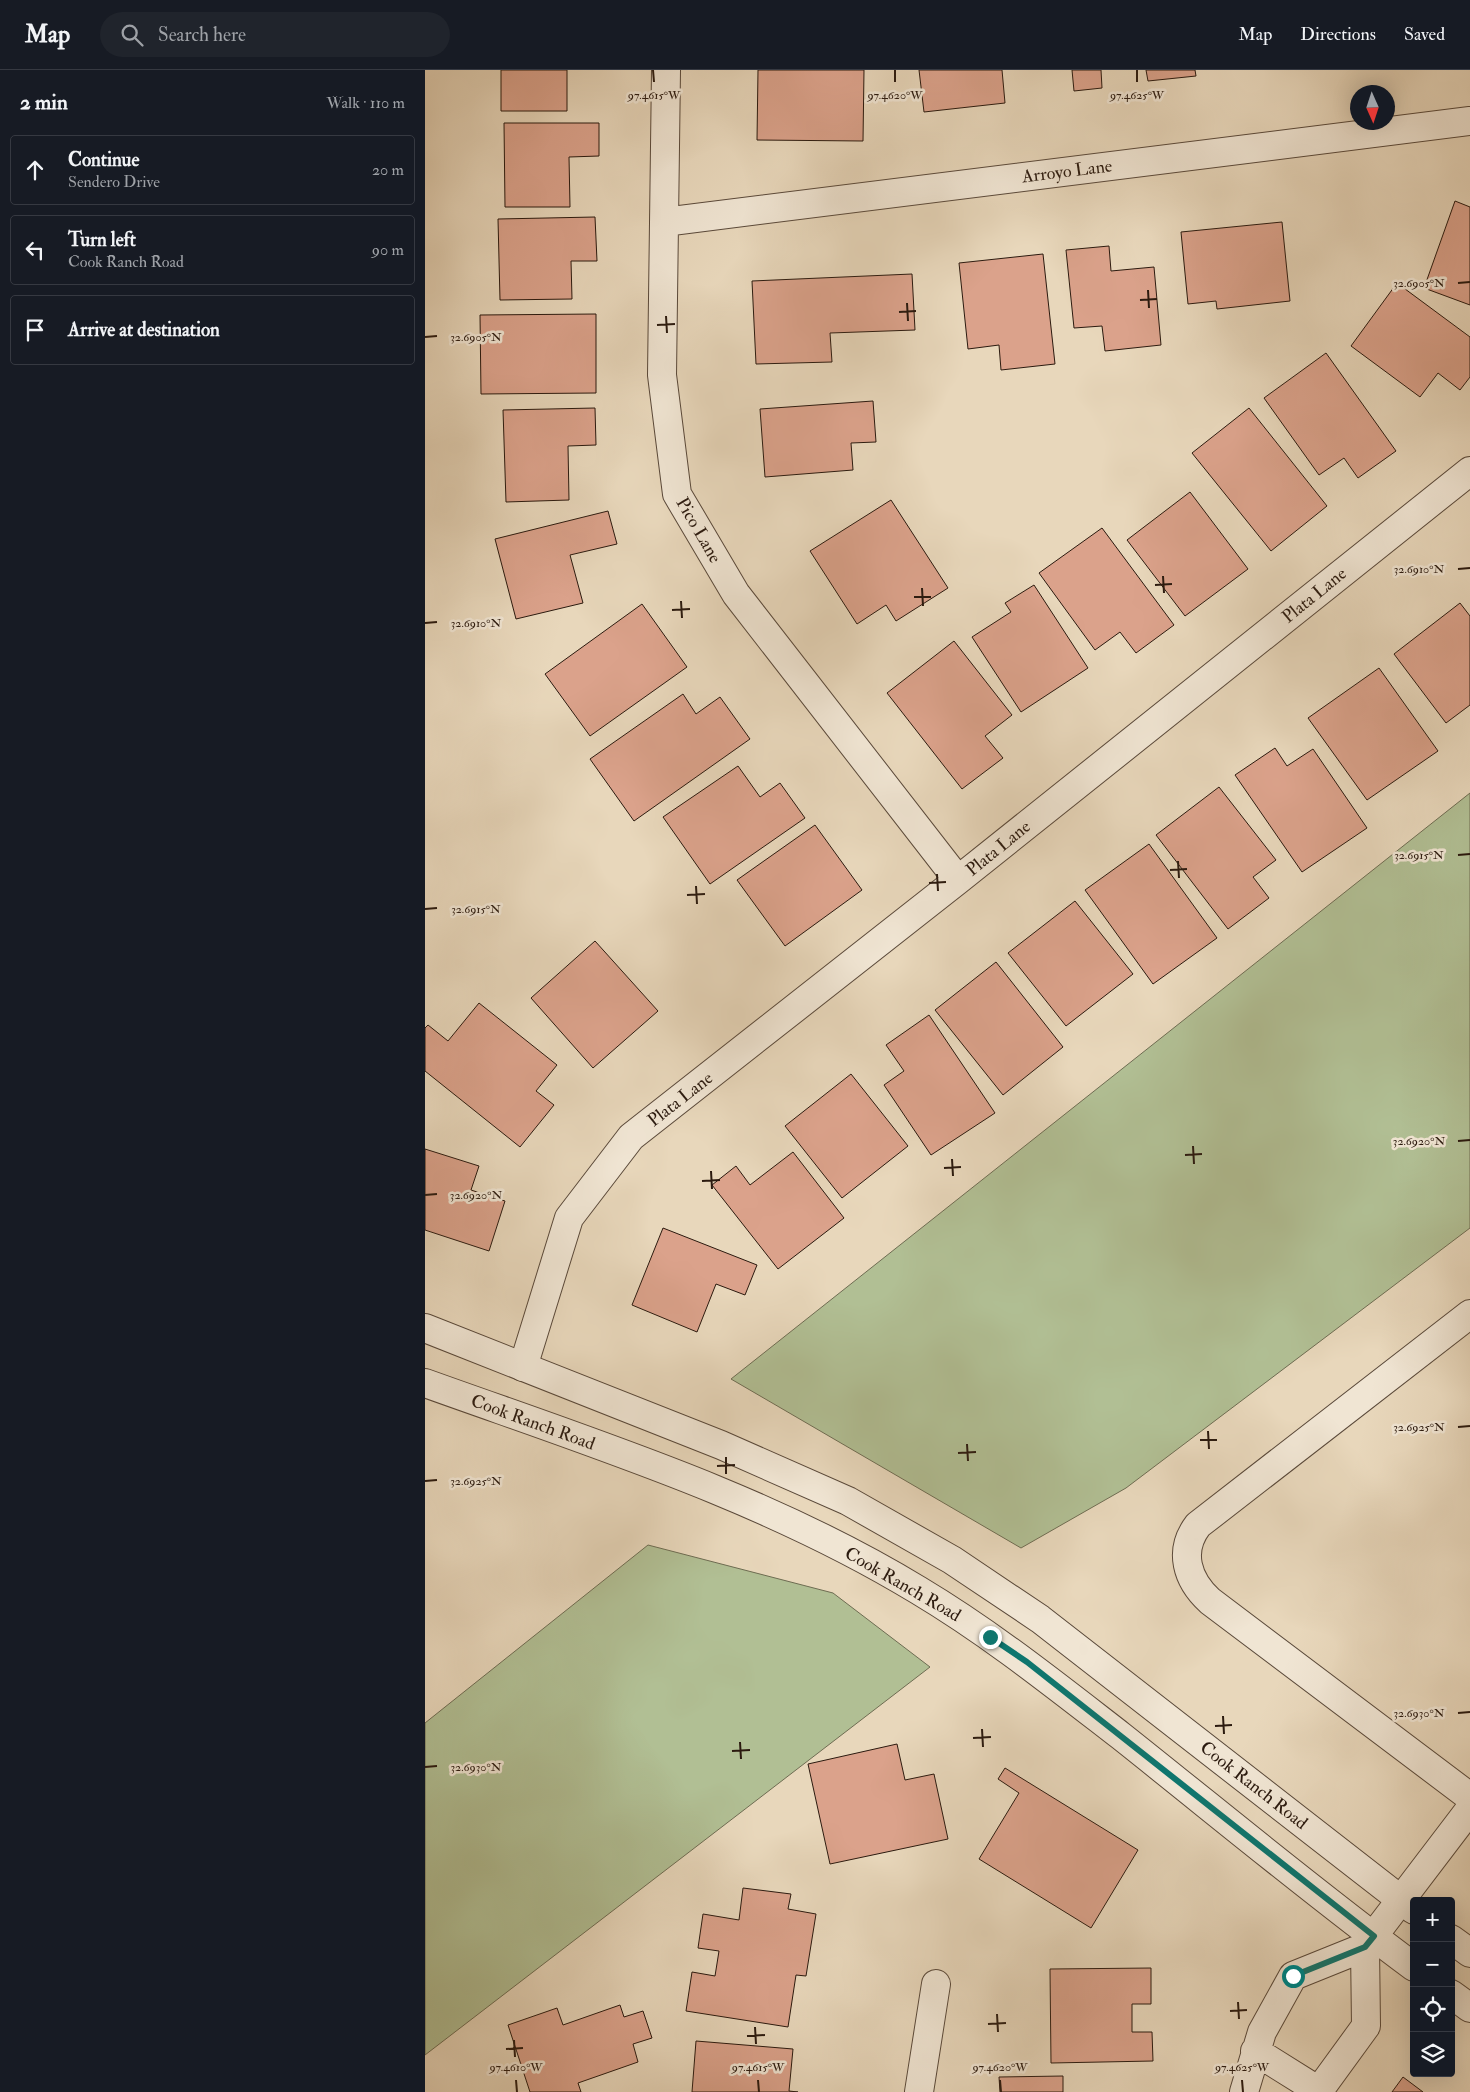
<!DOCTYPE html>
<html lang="en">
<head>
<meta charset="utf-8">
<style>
  body { margin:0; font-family:"IM FELL Double Pica",serif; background:#20242c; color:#f1f3f6 }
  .controls { position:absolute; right:15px; bottom:15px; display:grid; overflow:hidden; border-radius:5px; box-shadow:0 5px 20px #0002 }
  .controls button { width:45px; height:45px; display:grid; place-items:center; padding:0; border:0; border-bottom:1px solid #363941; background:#171b24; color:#f1f3f6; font:25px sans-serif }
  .compass { position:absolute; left:925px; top:15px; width:45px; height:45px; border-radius:50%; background:#171b24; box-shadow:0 5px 20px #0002; rotate:177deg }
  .stop { position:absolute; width:15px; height:15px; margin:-11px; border:4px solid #0f766e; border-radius:50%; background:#fff }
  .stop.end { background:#0f766e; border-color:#fff; box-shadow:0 1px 5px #0008 }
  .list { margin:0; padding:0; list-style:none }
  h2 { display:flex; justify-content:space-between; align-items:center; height:65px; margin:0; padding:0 20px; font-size:21px }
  h2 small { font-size:16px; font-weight:400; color:#9ea1a6 }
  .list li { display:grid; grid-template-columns:32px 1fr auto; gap:15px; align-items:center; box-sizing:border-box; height:70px; margin:0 10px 10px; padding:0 10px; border:1px solid #363941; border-radius:5px }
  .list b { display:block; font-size:19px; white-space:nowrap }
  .list p { margin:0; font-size:16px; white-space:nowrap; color:#9ea1a6 }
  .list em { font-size:16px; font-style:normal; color:#9ea1a6 }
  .icon { flex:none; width:28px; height:28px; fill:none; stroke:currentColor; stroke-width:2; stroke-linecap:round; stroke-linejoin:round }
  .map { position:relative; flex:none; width:1045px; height:2022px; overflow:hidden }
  header { display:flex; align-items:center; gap:30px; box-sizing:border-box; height:70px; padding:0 25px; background:#171b24; border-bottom:1px solid #363941 }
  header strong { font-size:24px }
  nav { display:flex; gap:28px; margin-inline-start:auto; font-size:18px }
  .search { width:350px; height:45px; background:#20242c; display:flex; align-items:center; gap:12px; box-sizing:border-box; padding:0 18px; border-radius:28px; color:#9ea1a6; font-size:19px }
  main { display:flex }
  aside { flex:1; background:#171b24 }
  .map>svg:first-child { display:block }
  .green { fill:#b1bf94; stroke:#6e6c52 }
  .building { fill:#dba28b; stroke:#2b1a0f }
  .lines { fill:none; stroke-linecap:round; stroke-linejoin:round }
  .minor-casing { stroke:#5a493a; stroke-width:30 }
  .tertiary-casing { stroke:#5a493a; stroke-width:30 }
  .minor { stroke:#f0e5d3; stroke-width:28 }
  .tertiary { stroke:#f0e5d3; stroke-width:28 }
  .route { stroke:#0f766e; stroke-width:6 }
  .ticks { fill:none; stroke:#2b1a0f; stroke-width:2 }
  .labels { text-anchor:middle; stroke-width:5; stroke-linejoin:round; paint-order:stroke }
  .street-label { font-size:18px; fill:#2b1a0f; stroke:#f0e5d3 }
  .ticks-label { font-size:12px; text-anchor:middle; fill:#2b1a0f; stroke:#f0e5d3; stroke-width:5; stroke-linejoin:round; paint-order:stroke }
</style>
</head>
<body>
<header>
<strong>Map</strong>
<div class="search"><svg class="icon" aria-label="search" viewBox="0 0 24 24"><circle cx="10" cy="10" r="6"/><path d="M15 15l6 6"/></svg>Search here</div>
<nav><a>Map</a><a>Directions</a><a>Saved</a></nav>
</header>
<main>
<aside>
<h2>2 min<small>Walk · 110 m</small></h2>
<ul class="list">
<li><svg class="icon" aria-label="ahead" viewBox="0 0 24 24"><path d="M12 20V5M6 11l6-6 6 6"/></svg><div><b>Continue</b><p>Sendero Drive</p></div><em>20 m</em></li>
<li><svg class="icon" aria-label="left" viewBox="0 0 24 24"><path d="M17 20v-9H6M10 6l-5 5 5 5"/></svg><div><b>Turn left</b><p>Cook Ranch Road</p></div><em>90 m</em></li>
<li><svg class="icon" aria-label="arrive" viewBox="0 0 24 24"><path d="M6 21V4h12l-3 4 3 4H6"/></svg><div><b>Arrive at destination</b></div></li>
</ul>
</aside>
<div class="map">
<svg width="1045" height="2022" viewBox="0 0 1045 2022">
  <rect width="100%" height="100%" fill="#e8d7bb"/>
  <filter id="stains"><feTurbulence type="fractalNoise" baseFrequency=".004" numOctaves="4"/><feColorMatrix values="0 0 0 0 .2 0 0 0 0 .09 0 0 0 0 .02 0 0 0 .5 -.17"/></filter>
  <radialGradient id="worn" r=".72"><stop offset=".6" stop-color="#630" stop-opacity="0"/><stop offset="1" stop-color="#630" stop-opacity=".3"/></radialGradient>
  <path class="green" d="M1045 723V1158L701 1418 596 1478 306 1309Z
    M223 1475 408 1523 505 1597 0 1985V1653Z"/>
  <path class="building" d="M76 0H142V41H76Z
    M333 0H439L438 71 332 70Z
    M494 0H577L580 33 499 42Z
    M647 0H676L677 18 649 21Z
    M721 0H770L771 6 723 11Z
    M79 53H174V86L144 87 145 137H80Z
    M1030 131 1045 137V235L999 218Z
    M170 147 172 191H146L147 229 75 230 73 149Z
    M857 152 865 231 792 239 791 231 763 234 756 162Z
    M684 176 686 201 729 197 736 275 680 281 677 256 649 258 641 180Z
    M618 184 630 294 576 300 574 275 543 279 534 193Z
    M487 204 490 260 405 263 407 292 331 294 327 211Z
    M972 213 1045 267V307L1035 320 1013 303 995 327 926 276Z
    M171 244V323L56 324 55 245Z
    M901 283 971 381 933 408 919 388 894 405 839 328Z
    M448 331 451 372 426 373 428 400 340 407 335 339Z
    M170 338 171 375 143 376 144 430 81 432 78 340Z
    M824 338 902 436 846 481 767 383Z
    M765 422 823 499 760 546 702 470Z
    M466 430 523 518 471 551 461 535 432 554 385 481Z
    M183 441 192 474 145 485 158 533 91 549 70 469Z
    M677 458 749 555 711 583 695 562 670 580 614 503Z
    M609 515 663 598 596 642 547 567 586 542 580 533Z
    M1035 533 1045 546V635L1021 653 969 584Z
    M217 534 262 597 165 666 120 604Z
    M529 571 587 645 560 666 578 688 537 719 462 623Z
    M954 598 1013 681 942 730 883 648Z
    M258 624 271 644 295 627 325 669 209 751 165 689Z
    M850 678 862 696 888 679 942 758 877 802 810 705Z
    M313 696 335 727 355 713 380 748 285 814 238 747Z
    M794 717 851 790 828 807 844 828 803 859 731 765Z
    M390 755 437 820 360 876 312 810Z
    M724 774 792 868 728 914 660 820Z
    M650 831 708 904 641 956 583 883Z
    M170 871 233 941 168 998 106 928Z
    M571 892 638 977 578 1025 510 940Z
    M54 933 132 995 111 1021 129 1035 95 1077 0 1001V958L3 955 23 971Z
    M504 945 570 1043 506 1085 459 1015 479 1001 461 975Z
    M426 1004 483 1076 417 1128 360 1056Z
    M0 1079 54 1096 46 1120 80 1131 64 1181 0 1160Z
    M368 1082 419 1148 353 1199 287 1115 311 1096 325 1115Z
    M238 1158 332 1195 320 1225 291 1214 272 1262 207 1235Z
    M472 1674 480 1710 509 1704 523 1769 405 1794 383 1694Z
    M580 1698 713 1780 666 1858 554 1789 594 1723 573 1709Z
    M318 1818 366 1824 363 1839 391 1844 381 1906 371 1905 363 1957 261 1941 267 1902 290 1906 294 1881 273 1878 278 1844 314 1850Z
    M726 1898V1934H707V1962H727L728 1991 626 1993 625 1899Z
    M195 1935 199 1947 218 1941 227 1968 208 1974 213 1992 153 2013 156 2022H105L83 1955 132 1938 138 1955Z
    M271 1971 368 1979 364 2021 373 2022H267Z
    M638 2006V2022H575L574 2007Z
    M978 2007 998 2022H967Z"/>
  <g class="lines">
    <g class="minor-casing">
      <path id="minor" d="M241 0 237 305 252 424 311 524 533 810
        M239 152 1045 51
        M1045 1244 773 1455C753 1481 762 1510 785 1531L1045 1727
        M98 1297 144 1148 206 1067 533 810 1045 401
        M830 1981 894 2021
        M494 2022 511 1914
        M819 2022 837 1962 868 1906 940 1877 1045 1739
        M893 2022 941 1956 940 1877"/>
    </g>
    <g class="tertiary-casing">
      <path id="tertiary" d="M0 1258 296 1375 423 1431 527 1490 615 1549 989 1840
        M0 1313C167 1373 340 1427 493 1520 565 1563 630 1615 696 1666 793 1743 889 1823 989 1897
        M1026 1869 1045 1883
        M1026 1924 1045 1938"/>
    </g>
    <use href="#minor" class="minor"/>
    <use href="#tertiary" class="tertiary"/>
  </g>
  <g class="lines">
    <path class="route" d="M565 1567 602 1592 949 1866 940 1877 868 1906"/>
  </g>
  <path class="ticks" d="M228 0 229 12M470 0V12M712 0V12M1033 213 1045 212M723 220 724 238M715 230 732 229M482 233 483 251M474 242 491 241M241 246 242 263M232 255 250 254M0 267 12 266M1033 499 1045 498M738 506 739 523M730 515 747 514M497 518 498 536M489 527H506M256 531 257 548M247 540 265 539M0 553 12 552M1033 785 1045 784M753 791 754 808M745 800 762 799M512 804 513 821M504 813 521 812M271 816 272 834M262 825 280 824M0 839 12 838M1033 1071 1045 1070M768 1076 769 1094M760 1085 777 1084M527 1089 528 1106M519 1098 536 1097M286 1101 287 1119M277 1111 295 1110M0 1125 12 1124M1033 1357 1045 1356M783 1361 784 1379M775 1370H792M542 1374 543 1391M533 1383 551 1382M301 1387V1404M292 1396 310 1395M0 1411 12 1410M1033 1643 1045 1642M798 1646 799 1664M790 1656 807 1655M557 1659 558 1677M548 1668 566 1667M315 1672 316 1689M307 1681 325 1680M0 1697 12 1696M813 1932 814 1949M805 1941 822 1940M572 1944 573 1962M563 1954 581 1953M330 1957 331 1974M322 1966 340 1965M89 1970 90 1987M81 1979 98 1978M91 2010 92 2022M333 2010 334 2022M575 2010 576 2022M817 2010 818 2022"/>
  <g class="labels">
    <g class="street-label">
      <text transform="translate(642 101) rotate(-7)" y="6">Arroyo Lane</text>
      <text transform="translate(274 460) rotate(60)" y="6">Pico Lane</text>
      <text transform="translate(889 525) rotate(-39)" y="6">Plata Lane</text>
      <text transform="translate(573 778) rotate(-39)" y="6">Plata Lane</text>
      <text transform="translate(255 1029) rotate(-38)" y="6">Plata Lane</text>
      <text transform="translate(108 1352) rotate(20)" y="6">Cook Ranch Road</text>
      <text transform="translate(478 1514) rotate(30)" y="6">Cook Ranch Road</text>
      <text transform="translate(829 1715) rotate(38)" y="6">Cook Ranch Road</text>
    </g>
  </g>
  <g class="ticks-label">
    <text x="229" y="29">97.4615°W</text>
    <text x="470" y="29">97.4620°W</text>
    <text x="712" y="29">97.4625°W</text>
    <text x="994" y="217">32.6905°N</text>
    <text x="51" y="271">32.6905°N</text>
    <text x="994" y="503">32.6910°N</text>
    <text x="51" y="557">32.6910°N</text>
    <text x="994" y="789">32.6915°N</text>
    <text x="51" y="843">32.6915°N</text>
    <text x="994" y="1075">32.6920°N</text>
    <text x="51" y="1129">32.6920°N</text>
    <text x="994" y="1361">32.6925°N</text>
    <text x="51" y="1415">32.6925°N</text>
    <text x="994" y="1647">32.6930°N</text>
    <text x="51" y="1701">32.6930°N</text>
    <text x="91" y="2001">97.4610°W</text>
    <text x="333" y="2001">97.4615°W</text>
    <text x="575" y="2001">97.4620°W</text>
    <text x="817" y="2001">97.4625°W</text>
  </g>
  <rect width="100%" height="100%" filter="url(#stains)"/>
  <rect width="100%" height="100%" fill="url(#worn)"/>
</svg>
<div class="controls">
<button>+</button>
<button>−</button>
<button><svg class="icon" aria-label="locate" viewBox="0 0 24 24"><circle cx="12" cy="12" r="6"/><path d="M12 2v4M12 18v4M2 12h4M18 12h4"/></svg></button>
<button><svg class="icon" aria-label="layers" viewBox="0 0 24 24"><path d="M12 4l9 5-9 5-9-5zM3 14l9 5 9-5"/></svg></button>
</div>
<svg class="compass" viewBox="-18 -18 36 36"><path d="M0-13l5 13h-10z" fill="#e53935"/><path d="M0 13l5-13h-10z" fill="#9ea1a6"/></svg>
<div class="stop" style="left:868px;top:1906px"></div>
<div class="stop end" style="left:565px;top:1567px"></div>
</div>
</main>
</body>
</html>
